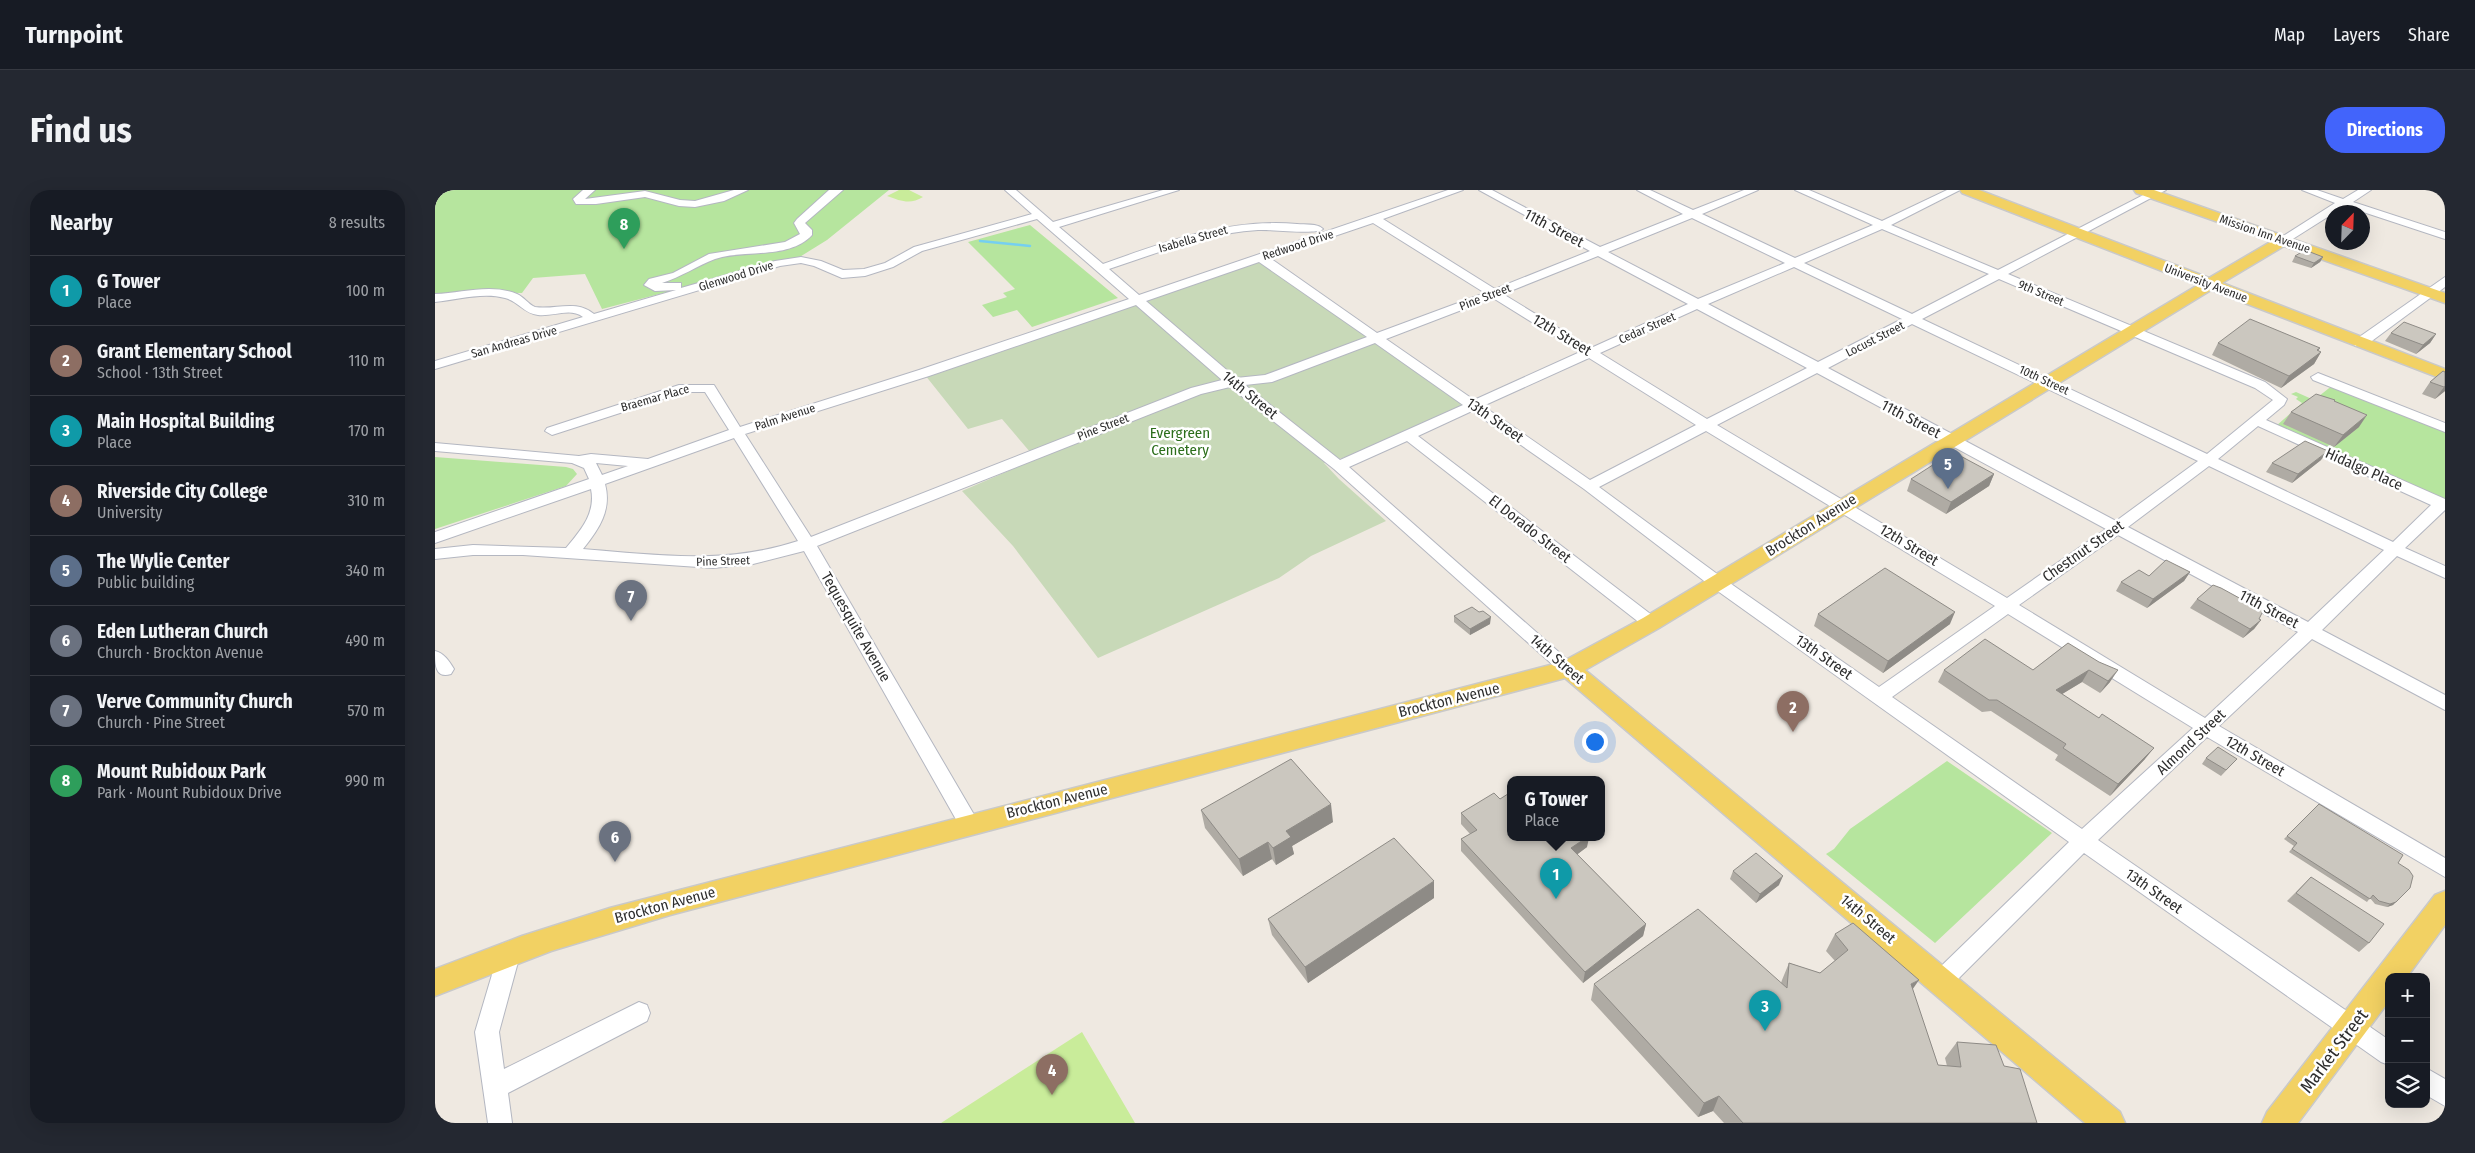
<!DOCTYPE html>
<html lang="en">
<head>
<meta charset="utf-8">
<style>
  body { margin:0; font-family:"Fira Sans Condensed",sans-serif; background:#242831; color:#f1f3f6 }
  .controls { position:absolute; right:15px; bottom:15px; display:grid; overflow:hidden; border-radius:10px; box-shadow:0 5px 20px #0002 }
  .controls button { width:45px; height:45px; display:grid; place-items:center; padding:0; border:0; border-bottom:1px solid #363941; background:#171b24; color:#f1f3f6; font:25px sans-serif }
  .compass { position:absolute; left:1890px; top:15px; width:45px; height:45px; border-radius:50%; background:#171b24; box-shadow:0 5px 20px #0002; rotate:23deg }
  .you { position:absolute; left:1159px; top:551px; width:18px; height:18px; margin:-12px; border:4px solid #fff; border-radius:50%; background:#1a73e8; box-shadow:0 0 0 8px #1a73e833 }
  .badge { display:grid; place-items:center; width:32px; height:32px; border-radius:50%; background:#4264fb; color:#fff; font-size:16px; font-weight:700 }
  .pin { position:absolute; translate:-50% -41px; filter:drop-shadow(0 1px 2px #0008) }
  .pin::after { content:''; position:absolute; top:26px; width:18px; height:15px; background:inherit; clip-path:polygon(0 0,100% 0,50% 100%) }
  .popup { position:absolute; left:1072px; top:586px; width:98px; height:65px; box-sizing:border-box; display:grid; place-content:center; border-radius:10px; background:#171b24; filter:drop-shadow(0 1px 4px #0005); font-size:16px; white-space:nowrap; color:#9ea1a6 }
  .popup b { font-size:19px; color:#f1f3f6 }
  .popup::after { content:''; position:absolute; left:50%; top:100%; margin-left:-10px; border:10px solid transparent; border-top-color:#171b24 }
  .list { margin:0; padding:0; list-style:none }
  h2 { display:flex; justify-content:space-between; align-items:center; height:65px; margin:0; padding:0 20px; font-size:21px }
  h2 small { font-size:16px; font-weight:400; color:#9ea1a6 }
  .list li { display:grid; grid-template-columns:32px 1fr auto; gap:15px; align-items:center; box-sizing:border-box; height:70px; padding:0 20px; border-top:1px solid #363941 }
  .list b { display:block; font-size:19px; white-space:nowrap }
  .list p { margin:0; font-size:16px; white-space:nowrap; color:#9ea1a6 }
  .list em { font-size:16px; font-style:normal; color:#9ea1a6 }
  .icon { flex:none; width:28px; height:28px; fill:none; stroke:currentColor; stroke-width:2; stroke-linecap:round; stroke-linejoin:round }
  .map { position:relative; flex:none; width:2010px; height:933px; overflow:hidden; border-radius:20px }
  header { display:flex; align-items:center; gap:30px; box-sizing:border-box; height:70px; padding:0 25px; background:#171b24; border-bottom:1px solid #363941 }
  header strong { font-size:24px }
  nav { display:flex; gap:28px; margin-inline-start:auto; font-size:18px }
  .intro { display:flex; align-items:center; justify-content:space-between; box-sizing:border-box; height:120px; padding:0 30px }
  h1 { margin:0; font-size:35px }
  .button { padding:12px 22px; border-radius:20px; background:#4264fb; color:#fff; font-size:18px; font-weight:700 }
  main { display:flex; gap:30px; padding:0 30px }
  aside { flex:1; background:#171b24; border-radius:20px; box-shadow:0 5px 20px #0002 }
  .map>svg:first-child { display:block }
  .green { fill:#b6e59e }
  .cemetery { fill:#c8d9b8 }
  .pitch { fill:#c9ec9a }
  .lines { fill:none; stroke-linecap:round; stroke-linejoin:round }
  .stream { stroke:#75cff0; stroke-width:2.5 }
  .minor-casing { stroke:#b4b7c1; stroke-width:2 }
  .major-casing { stroke:#c9c9c9; stroke-width:3 }
  .minor { fill:#fff; fill-rule:evenodd }
  .major { fill:#f2d163; fill-rule:evenodd }
  .wall { fill:#afaba4 }
  .shaded-wall { fill:#8e8b86 }
  .building { fill:#cbc7bf; stroke:#8e8b86 }
  .labels { text-anchor:middle; stroke-width:5; stroke-linejoin:round; paint-order:stroke }
  .far-street-label { font-size:12px; fill:#2e2e2e; stroke:#fff }
  .street-label { font-size:15px; fill:#2e2e2e; stroke:#fff }
  .park-label { font-size:15px; fill:#2c6e1b; stroke:#fff }
  .near-street-label { font-size:18px; fill:#2e2e2e; stroke:#fff }
</style>
</head>
<body>
<header>
<strong>Turnpoint</strong>
<nav><a>Map</a><a>Layers</a><a>Share</a></nav>
</header>
<div class="intro"><h1>Find us</h1><a class="button">Directions</a></div>
<main>
<aside>
<h2>Nearby<small>8 results</small></h2>
<ul class="list">
<li><span class="badge" style="background:#0f9aa8">1</span><div><b>G Tower</b><p>Place</p></div><em>100 m</em></li>
<li><span class="badge" style="background:#8d6e63">2</span><div><b>Grant Elementary School</b><p>School · 13th Street</p></div><em>110 m</em></li>
<li><span class="badge" style="background:#0f9aa8">3</span><div><b>Main Hospital Building</b><p>Place</p></div><em>170 m</em></li>
<li><span class="badge" style="background:#8d6e63">4</span><div><b>Riverside City College</b><p>University</p></div><em>310 m</em></li>
<li><span class="badge" style="background:#5c6f8a">5</span><div><b>The Wylie Center</b><p>Public building</p></div><em>340 m</em></li>
<li><span class="badge" style="background:#6b7280">6</span><div><b>Eden Lutheran Church</b><p>Church · Brockton Avenue</p></div><em>490 m</em></li>
<li><span class="badge" style="background:#6b7280">7</span><div><b>Verve Community Church</b><p>Church · Pine Street</p></div><em>570 m</em></li>
<li><span class="badge" style="background:#2e9e5b">8</span><div><b>Mount Rubidoux Park</b><p>Park · Mount Rubidoux Drive</p></div><em>990 m</em></li>
</ul>
</aside>
<div class="map">
<svg width="2010" height="933" viewBox="0 0 2010 933">
  <rect width="100%" height="100%" fill="#efe9e1"/>
  <path class="green" d="M4 0H454L392 50 363 68 167 119 150 84 98 88 87 103 45 102 0 105V2Z
    M595 35 683 108 597 137 582 120 558 127 547 115 572 107 568 103 580 99 533 52Z
    M1898 195 2010 241V312L1841 236 1867 213 1861 209 1863 207 1856 204 1861 202 1879 210Z
    M0 267 131 277 138 279 142 284 131 296 0 339Z
    M1512 571 1617 643 1500 753 1391 664 1399 659 1415 639Z"/>
  <path class="cemetery" d="M829 66 1039 215 922 264 889 273 904 289 951 331 876 366 844 388 663 468 578 356 527 301 601 269 567 229 533 239 490 185Z"/>
  <path class="pitch" d="M464 0H474L488 7C475 15 466 11 452 6Z
    M647 842 700 933H506Z"/>
  <g class="lines">
    <path class="stream" d="M545 51 595 56"/>
    <g class="minor-casing">
      <path id="minor" d="M148 0H160L150 9 210 1 245 10 260 11 299 0H313L289 11 260 17 244 16 210 7 161 14H141L138 9Z
        M394 0H408L370 33 377 40V45C354 70 309 59 280 69 262 76 246 87 227 93H246V98L340 71 366 67 386 71 408 80 429 79 450 73 479 57 597 24 570 0H581L618 32 728 0H744L624 37 668 74C730 52 794 28 862 34 870 35 882 33 888 39 882 45 835 39 823 40 771 43 723 63 674 79L704 105 1013 0H1028L948 29 1060 99 1155 61 1044 0H1057L1165 57 1248 24 1202 0H1215L1258 20 1309 0H1323L1267 24 1360 68 1438 35 1360 0H1374L1447 31 1512 0H1525L1456 35 1563 80 1718 0H1731L1573 84 1830 192 1852 209 1849 215 1831 230 2010 309V320L1970 358 2010 376V388L1962 366 1887 440 2010 505V520L1877 449 1784 536 2010 668V687L1772 547 1663 650 1954 850V875L1946 872 1649 663 1514 798 1506 801 1498 798 1495 791 1498 784 1634 652 1277 397 1149 299 1037 221 983 246 1222 429 1224 433 1222 437 1216 439 1210 437 972 251 914 277 1143 479 1140 484 1134 485 1128 484 899 279 795 197 766 204 382 356 541 628 544 634 541 640 534 642 527 640 369 361 318 374 278 378 88 365H38L0 369V359L38 355 131 358C146 340 161 323 156 299L0 353V342L154 289 149 278 137 273 0 261V253L144 266 156 264 213 269 294 240 270 202H250L117 245 110 241 112 238 244 195H279L305 237 484 180 694 109 602 29 487 61 458 77 430 86 407 88 379 76 366 73 345 76 0 179V171L148 127C135 117 118 127 103 125 88 123 83 111 70 108 47 102 22 110 0 112V104C27 103 56 93 82 104 89 107 93 114 100 117 121 120 141 109 159 124L241 100 220 101 209 95 214 89 238 83 274 64 350 52 365 44 359 33 362 29ZM1257 28 1350 73 1263 109 1173 62ZM938 33 1050 103 942 143 835 68ZM1447 39 1554 84 1477 124 1369 73ZM1163 66 1253 114 1156 158 1068 104ZM824 72 932 147 830 185 801 188 711 111ZM1359 77 1467 129 1383 172 1273 114ZM1564 89 1820 198 1838 210 1772 264 1487 129ZM1058 108 1145 162 1039 210 951 149ZM701 115 787 190 756 198 376 347 310 244 494 186ZM1262 119 1372 178 1272 229 1165 163ZM1477 134 1763 271 1681 331 1393 178ZM940 153 1028 215 905 270 810 195 837 192ZM1154 168 1261 235 1155 290 1048 216ZM1382 183 1671 339 1572 408 1282 235ZM1823 236 1996 315 1958 352 1783 269ZM1271 241 1560 416 1444 497 1289 389 1164 297ZM299 248 363 351C290 375 223 365 148 359 164 339 177 320 170 294ZM161 273 193 276 167 285ZM1774 276 1949 360 1873 432 1693 337ZM1683 345 1863 442 1770 528 1584 415ZM1573 424 1758 538 1647 639 1457 507Z
        M1867 0H1882L1908 9 1923 0H1936L1918 12 2010 42V49L1910 16 1853 52H1845V48L1900 13Z
        M2010 87V97L1930 156H1920L1919 153 1920 150Z
        M1883 183 2010 233V242L1878 190 1876 187Z
        M0 461C9 463 14 471 19 479L16 484C0 489 0 474 0 461Z
        M75 751 83 754 86 761 64 842 69 879 204 812 212 815 215 823 212 831 73 903 77 933H53L40 842 64 761 67 754Z
        M1991 878 2010 889V916L1991 905Z"/>
    </g>
    <g class="major-casing">
      <path id="major" d="M1525 0H1544L1774 88 1837 51 1701 3 1699 0H1719L2010 103V113L1849 56 1787 93 2010 179V190L1776 100 1224 438 1150 480 1685 922 1690 933H1650L1130 488 235 725 116 761 0 806V779L87 746 175 718 1127 472 1208 428 1763 95 1527 3Z
        M2010 701V735L1972 787H1954V811L1863 933H1827L1832 922 2000 705Z"/>
    </g>
    <use href="#minor" class="minor"/>
    <use href="#major" class="major"/>
  </g>
  <path class="wall" d="M1860 66 1888 67 1885 72 1876 78 1857 72Z
    M1956 143 2001 144 1995 153 1981 164 1950 151Z
    M1783 153 1885 158 1883 161 1886 162 1879 174 1846 198 1777 165Z
    M2008 181 2010 201 2000 209 1987 204 1995 192Z
    M1900 210 1899 212 1924 237 1899 257 1848 234 1856 222Z
    M1886 270 1857 293 1831 282 1837 273Z
    M1559 284 1554 296 1511 324 1472 301 1476 289Z
    M1755 382 1749 391 1712 418 1681 401 1686 392 1714 386Z
    M1762 409 1824 429 1826 430 1819 439 1808 448 1755 418Z
    M1383 424 1515 434 1448 483 1379 436Z
    M1019 426 1055 434 1035 445 1019 432Z
    M1633 453 1675 492 1665 503 1647 492 1627 504 1710 569 1675 606 1620 570 1623 565 1556 521 1547 522 1503 492 1509 480H1598Z
    M1771 568 1802 569 1786 586 1767 574Z
    M1065 609 1152 657 1142 664 1211 734 1208 746 1148 793 1026 661V649L1035 644 1026 634V623Z
    M1884 614 1963 673 1958 715 1952 717 1940 714 1935 708 1932 712 1854 662 1859 656 1849 649Z
    M766 620 898 632 857 656 859 664 841 675 837 669 808 686 770 638Z
    M1298 681 1344 695 1321 713 1295 689Z
    M1876 687 1934 753 1924 762 1852 711Z
    M999 708 873 793 837 745 833 729Z
    M1400 744 1477 800 1503 875 1512 876 1510 868 1522 852 1569 876 1602 933H1289L1278 921 1263 927 1156 810 1159 794 1346 793 1347 790 1354 773 1385 783 1400 771 1391 761Z"/>
  <path class="shaded-wall" d="M1888 67 1885 72 1876 78 1879 73Z
    M2001 144 1995 153 1981 164 1988 155Z
    M1885 158 1878 168 1886 162 1879 174 1846 198 1854 186Z
    M2010 196V201L2000 209 2009 197Z
    M1932 225 1924 237 1899 257 1908 245Z
    M1893 261 1886 270 1857 293 1863 284Z
    M1559 284 1554 296 1511 324 1516 312Z
    M1755 382 1749 391 1712 418 1718 409Z
    M1520 422 1515 434 1448 483 1453 471Z
    M1056 427 1055 434 1035 445V439Z
    M1826 430 1819 439 1808 448 1815 439Z
    M1654 480 1647 492 1614 512 1621 500Z
    M1683 480 1675 492 1665 503 1673 491Z
    M1719 558 1710 569 1675 606 1683 594Z
    M896 614 898 632 857 656 859 664 841 675 838 658 851 641Z
    M1151 648H1154L1152 657 1135 670 1136 658Z
    M833 652 837 669 808 686 804 669Z
    M1348 686 1344 695 1321 713 1325 704Z
    M999 691V708L873 793 870 777Z
    M1961 712 1958 715 1952 717 1955 714Z
    M1211 734 1208 746 1148 793 1150 782Z
    M1484 790 1473 806 1476 794Z
    M1284 906 1278 921 1263 927 1269 913Z"/>
  <path class="building" d="M1870 60 1888 67 1879 73 1860 66Z
    M1815 129 1885 158 1882 160 1886 162 1854 186 1783 153Z
    M1969 132 2001 144 1988 155 1956 143Z
    M2008 181 2010 182V196L2009 197 1995 192Z
    M1881 204 1900 210 1899 211 1932 225 1908 245 1856 222Z
    M1870 251 1893 261 1863 284 1837 273Z
    M1518 262 1559 284 1516 312 1476 289Z
    M1731 370 1755 382 1718 409 1686 392 1704 380 1714 386Z
    M1450 378 1520 422 1453 471 1383 424Z
    M1778 395 1786 398 1828 421 1824 429 1826 430 1815 439 1762 409Z
    M1037 417 1044 422 1048 421 1056 427 1035 439 1019 426Z
    M1550 449 1598 480 1633 453 1664 472 1683 480 1673 491 1654 480 1621 500 1664 528 1667 524 1719 558 1683 594 1628 558 1631 554 1562 510H1554L1509 480Z
    M1783 557 1802 569 1791 580 1771 568Z
    M856 569 896 614 851 641 856 647 838 658 833 652 804 669 766 620Z
    M1076 602V648H1151L1136 658 1211 734 1150 782 1026 649 1042 640 1026 623 1059 603 1065 609Z
    M1884 614 1968 665 1963 673 1974 680 1978 686 1975 698 1961 712 1955 714 1944 711 1938 705 1935 709 1857 659 1862 653 1852 646Z
    M959 648 999 691 870 777 833 729Z
    M1321 663 1348 686 1325 704 1298 681Z
    M1876 687 1949 734 1934 753 1861 703Z
    M1263 719 1352 798 1354 773 1385 783 1413 760 1400 744 1418 733 1484 790 1476 794 1503 875 1526 877 1522 852 1561 855 1569 876 1585 879 1602 933H1308L1284 906 1269 913 1159 794Z"/>
  <g class="labels">
    <g class="far-street-label">
      <text transform="translate(1830 44) rotate(19)" y="4">Mission Inn Avenue</text>
      <text transform="translate(758 49) rotate(-16)" y="4">Isabella Street</text>
      <text transform="translate(863 55) rotate(-18)" y="4">Redwood Drive</text>
      <text transform="translate(301 86) rotate(-17)" y="4">Glenwood Drive</text>
      <text transform="translate(1771 93) rotate(21)" y="4">University Avenue</text>
      <text transform="translate(1606 103) rotate(23)" y="4">9th Street</text>
      <text transform="translate(1050 107) rotate(-21)" y="4">Pine Street</text>
      <text transform="translate(1212 138) rotate(-24)" y="4">Cedar Street</text>
      <text transform="translate(1440 149) rotate(-27)" y="4">Locust Street</text>
      <text transform="translate(79 152) rotate(-16)" y="4">San Andreas Drive</text>
      <text transform="translate(1609 190) rotate(25)" y="4">10th Street</text>
      <text transform="translate(220 208) rotate(-16)" y="4">Braemar Place</text>
      <text transform="translate(350 227) rotate(-18)" y="4">Palm Avenue</text>
      <text transform="translate(668 237) rotate(-21)" y="4">Pine Street</text>
      <text transform="translate(288 371) rotate(-2)" y="4">Pine Street</text>
    </g>
    <g class="street-label">
      <text transform="translate(1119 38) rotate(28)" y="5">11th Street</text>
      <text transform="translate(1127 145) rotate(31)" y="5">12th Street</text>
      <text transform="translate(815 205) rotate(39)" y="5">14th Street</text>
      <text transform="translate(1476 229) rotate(28)" y="5">11th Street</text>
      <text transform="translate(1060 230) rotate(35)" y="5">13th Street</text>
      <text transform="translate(1929 279) rotate(24)" y="5">Hidalgo Place</text>
      <text transform="translate(1376 335) rotate(-32)" y="5">Brockton Avenue</text>
      <text transform="translate(1095 339) rotate(38)" y="5">El Dorado Street</text>
      <text transform="translate(1474 355) rotate(31)" y="5">12th Street</text>
      <text transform="translate(1648 361) rotate(-35)" y="5">Chestnut Street</text>
      <text transform="translate(1834 419) rotate(28)" y="5">11th Street</text>
      <text transform="translate(421 437) rotate(60)" y="5">Tequesquite Avenue</text>
      <text transform="translate(1389 467) rotate(35)" y="5">13th Street</text>
      <text transform="translate(1122 469) rotate(41)" y="5">14th Street</text>
      <text transform="translate(1014 510) rotate(-14)" y="5">Brockton Avenue</text>
      <text transform="translate(1756 552) rotate(-43)" y="5">Almond Street</text>
      <text transform="translate(1820 566) rotate(30)" y="5">12th Street</text>
      <text transform="translate(622 611) rotate(-14)" y="5">Brockton Avenue</text>
      <text transform="translate(1719 701) rotate(35)" y="5">13th Street</text>
      <text transform="translate(230 715) rotate(-15)" y="5">Brockton Avenue</text>
      <text transform="translate(1433 729) rotate(40)" y="5">14th Street</text>
    </g>
    <g class="park-label">
      <text x="745" y="248">Evergreen<tspan x="745" dy="17">Cemetery</tspan></text>
    </g>
    <g class="near-street-label">
      <text transform="translate(1899 861) rotate(-53)" y="6">Market Street</text>
    </g>
  </g>
</svg>
<div class="controls">
<button>+</button>
<button>−</button>
<button><svg class="icon" aria-label="layers" viewBox="0 0 24 24"><path d="M12 4l9 5-9 5-9-5zM3 14l9 5 9-5"/></svg></button>
</div>
<svg class="compass" viewBox="-18 -18 36 36"><path d="M0-13l5 13h-10z" fill="#e53935"/><path d="M0 13l5-13h-10z" fill="#9ea1a6"/></svg>
<div class="you"></div>
<div class="pin badge" style="left:1121px;top:709px;background:#0f9aa8">1</div>
<div class="popup"><b>G Tower</b>Place</div>
<div class="pin badge" style="left:1358px;top:542px;background:#8d6e63">2</div>
<div class="pin badge" style="left:1330px;top:841px;background:#0f9aa8">3</div>
<div class="pin badge" style="left:617px;top:905px;background:#8d6e63">4</div>
<div class="pin badge" style="left:1513px;top:299px;background:#5c6f8a">5</div>
<div class="pin badge" style="left:180px;top:672px;background:#6b7280">6</div>
<div class="pin badge" style="left:196px;top:431px;background:#6b7280">7</div>
<div class="pin badge" style="left:189px;top:59px;background:#2e9e5b">8</div>
</div>
</main>
</body>
</html>
